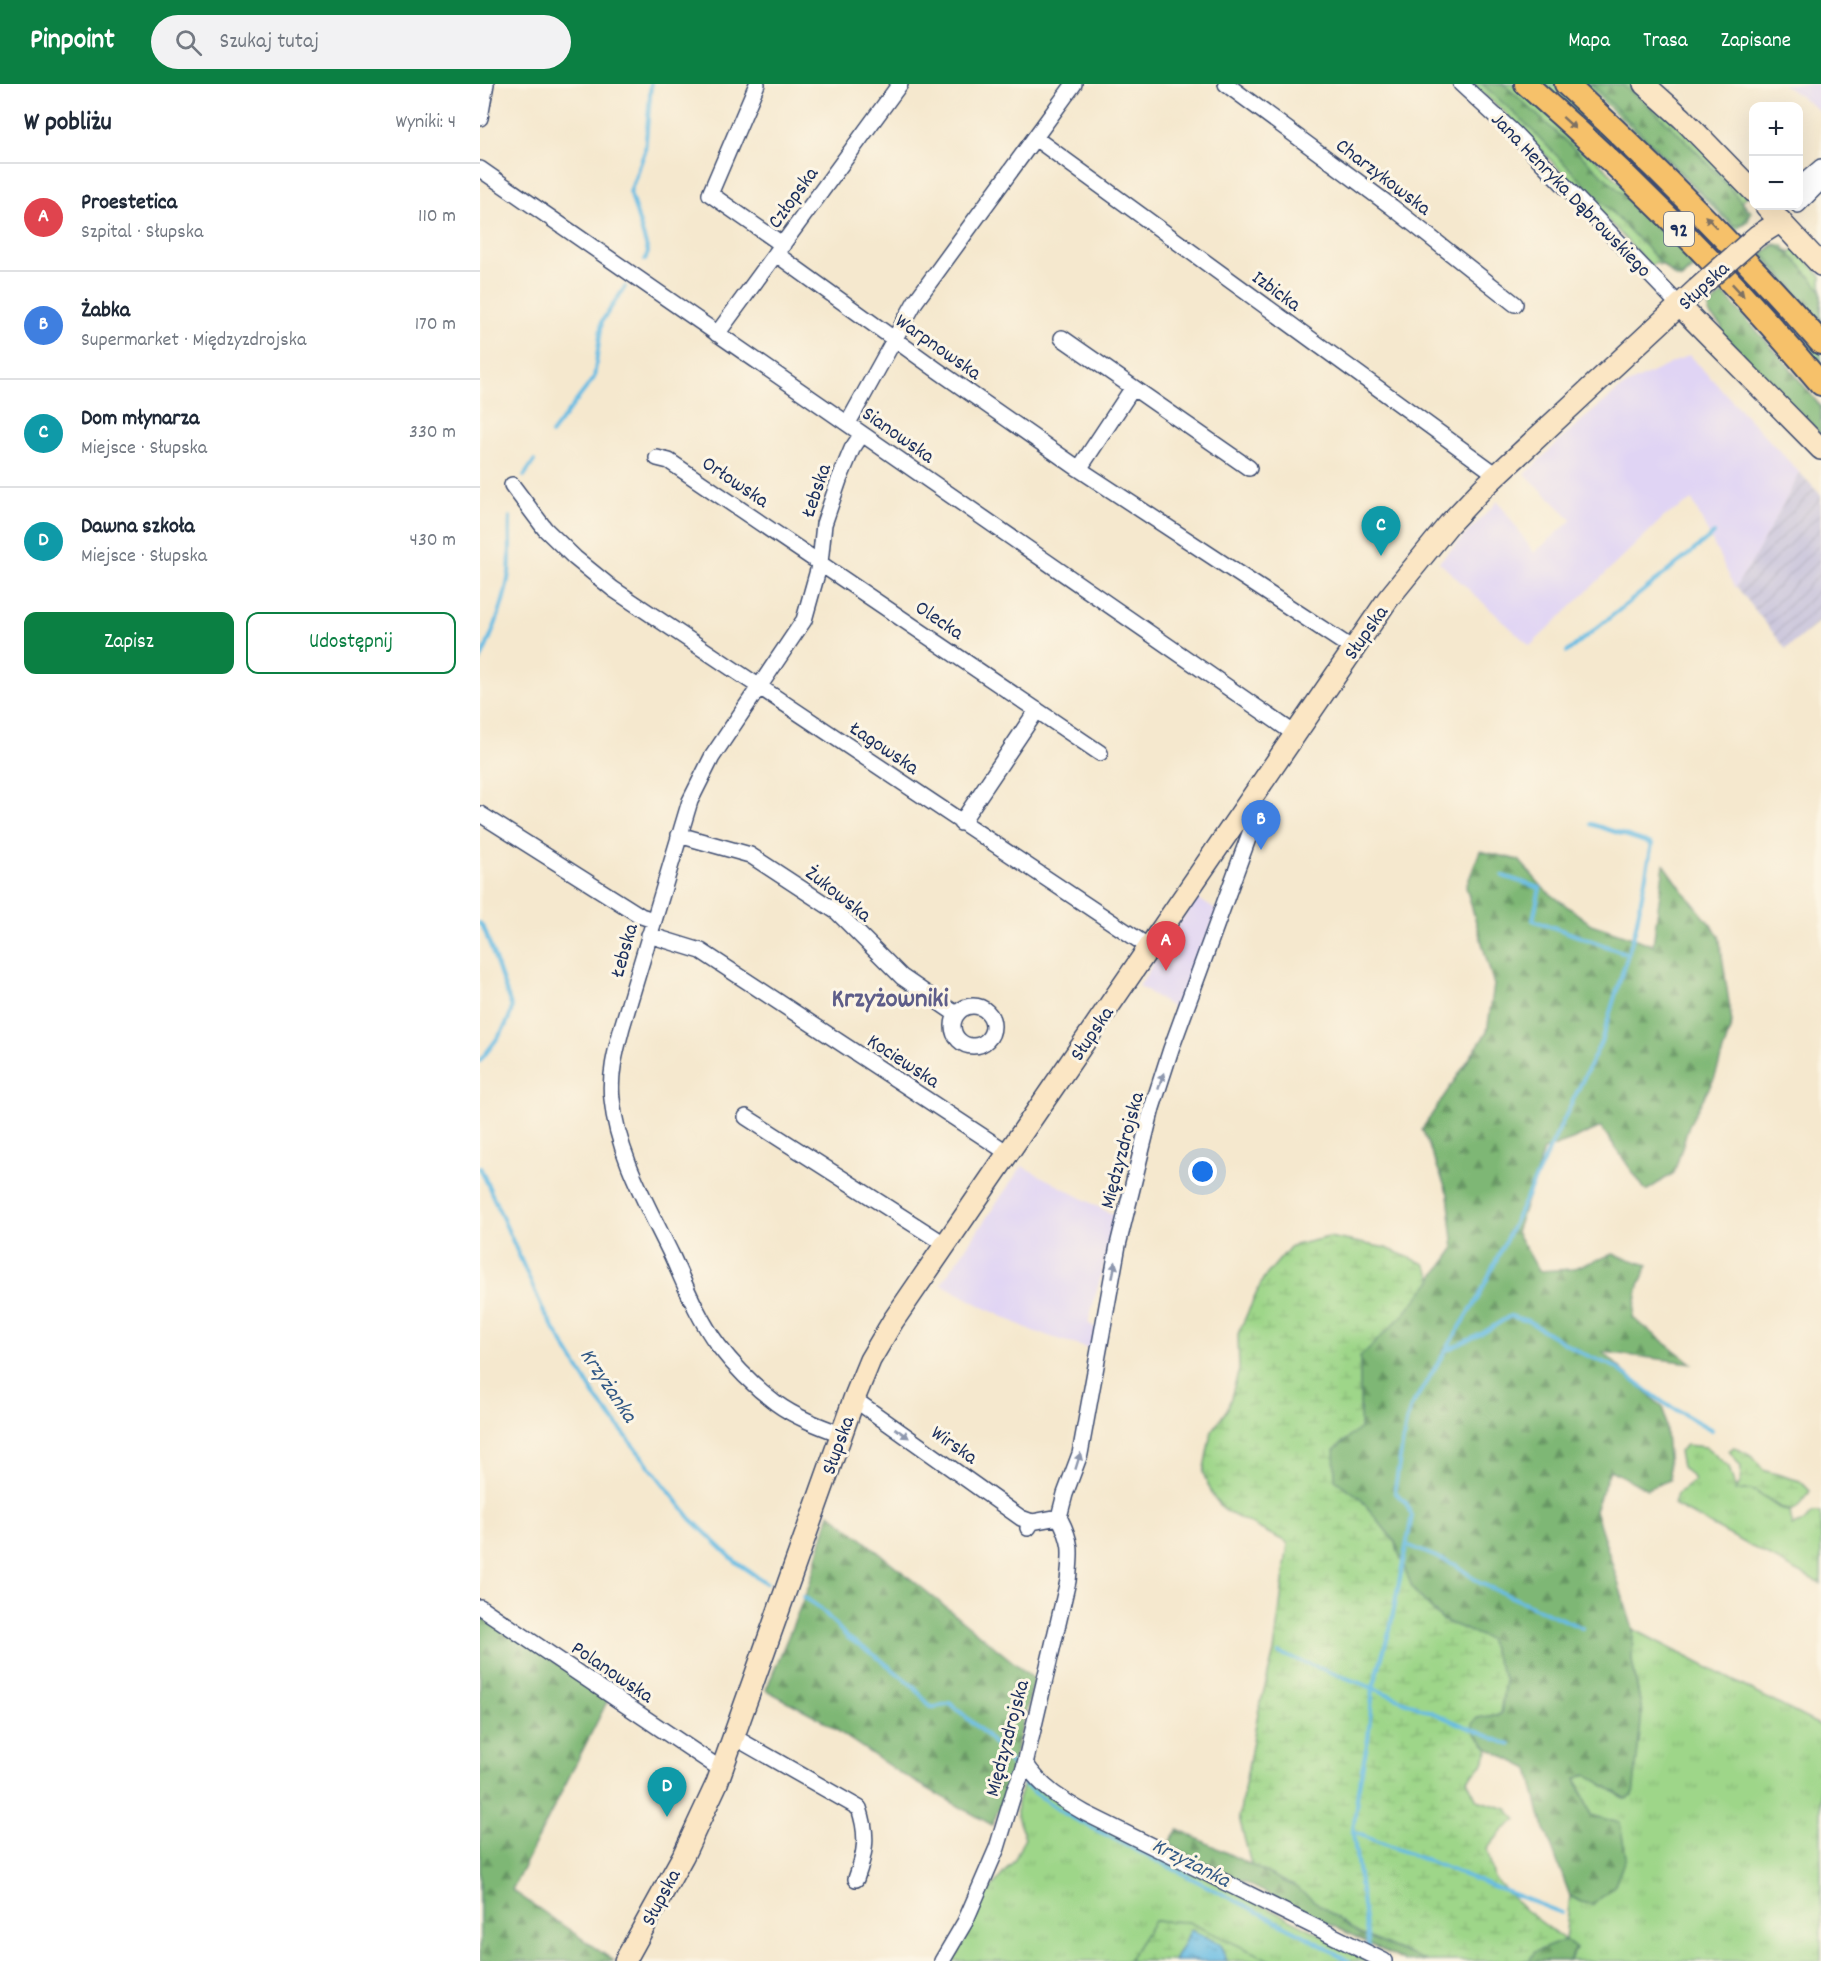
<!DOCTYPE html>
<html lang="pl">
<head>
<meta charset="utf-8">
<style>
  body { margin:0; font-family:Dekko,sans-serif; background:#f2f2f3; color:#1f2937 }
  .controls { position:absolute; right:18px; top:18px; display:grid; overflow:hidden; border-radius:12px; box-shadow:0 6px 24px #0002 }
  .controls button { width:54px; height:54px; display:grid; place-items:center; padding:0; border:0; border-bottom:2px solid #e0e1e3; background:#fff; color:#1f2937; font:30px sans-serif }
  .you { position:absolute; left:723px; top:1088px; width:21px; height:21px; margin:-15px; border:4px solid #fff; border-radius:50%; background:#1a73e8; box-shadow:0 0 0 9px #1a73e833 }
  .badge { display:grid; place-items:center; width:39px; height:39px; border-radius:50%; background:#0b8043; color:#fff; font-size:20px; font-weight:700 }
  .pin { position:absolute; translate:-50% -50px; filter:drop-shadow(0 2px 3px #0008) }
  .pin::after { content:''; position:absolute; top:32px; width:21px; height:18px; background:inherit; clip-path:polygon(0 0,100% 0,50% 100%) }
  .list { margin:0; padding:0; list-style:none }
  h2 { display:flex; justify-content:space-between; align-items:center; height:78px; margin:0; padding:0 24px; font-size:26px }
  h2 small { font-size:20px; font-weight:400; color:#747a83 }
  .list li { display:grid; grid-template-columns:39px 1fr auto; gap:18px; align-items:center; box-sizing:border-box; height:108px; padding:0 24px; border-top:2px solid #e0e1e3 }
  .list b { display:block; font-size:22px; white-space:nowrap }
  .list p { margin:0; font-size:20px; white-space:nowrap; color:#747a83 }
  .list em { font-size:20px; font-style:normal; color:#747a83 }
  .actions { display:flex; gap:12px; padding:18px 24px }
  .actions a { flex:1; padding:14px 0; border:2px solid #0b8043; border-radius:12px; text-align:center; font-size:21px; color:#0b8043 }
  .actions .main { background:#0b8043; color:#fff }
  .icon { flex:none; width:33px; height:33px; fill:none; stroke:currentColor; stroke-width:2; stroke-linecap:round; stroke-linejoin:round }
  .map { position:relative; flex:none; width:1341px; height:1877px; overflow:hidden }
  header { display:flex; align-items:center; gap:36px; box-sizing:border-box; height:84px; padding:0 30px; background:#0b8043; color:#fff }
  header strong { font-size:28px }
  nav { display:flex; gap:33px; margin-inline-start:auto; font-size:21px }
  .search { width:420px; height:54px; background:#f2f2f3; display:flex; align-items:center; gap:15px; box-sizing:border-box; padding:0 21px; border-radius:33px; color:#747a83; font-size:22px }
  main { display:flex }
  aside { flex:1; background:#fff }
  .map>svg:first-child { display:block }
  .built { fill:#e0d4f4 }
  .industrial { fill:url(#industrial-furrows) }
  .grass { fill:url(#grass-tufts); stroke:#5c8274; stroke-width:1.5 }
  .forest { fill:url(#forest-firs); stroke:#4c736a; stroke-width:1.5 }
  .wetland { fill:url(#wetland-marsh); stroke:#5c8274; stroke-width:1.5 }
  .water { fill:url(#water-ripples); stroke:#4176a0; stroke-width:1.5 }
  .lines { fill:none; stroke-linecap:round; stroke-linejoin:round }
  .stream { stroke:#67bce3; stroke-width:4 }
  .street-casing { stroke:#3c4b6f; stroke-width:18 }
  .secondary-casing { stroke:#3c4b6f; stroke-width:24 }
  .primary-casing { stroke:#3c4b6f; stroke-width:26 }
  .street { stroke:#fff; stroke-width:15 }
  .secondary { stroke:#fbe6c4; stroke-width:21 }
  .primary { stroke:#f6c16b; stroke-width:22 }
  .secondary-bridge-casing { stroke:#3c4b6f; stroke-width:24; stroke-linecap:butt }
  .secondary-bridge { stroke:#fbe6c4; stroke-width:21 }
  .oneway { fill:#7e7164 }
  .oneway2 { fill:#8d97ae }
  .labels { text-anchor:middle; stroke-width:6; stroke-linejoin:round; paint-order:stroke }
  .shield { fill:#fcf5e5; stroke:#5e6a86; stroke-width:1.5 }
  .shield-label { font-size:20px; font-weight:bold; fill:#1b2f5e }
  .street-label { font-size:21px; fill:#1b2f5e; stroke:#fcf5e5 }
  .water-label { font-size:22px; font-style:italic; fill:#325986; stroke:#fcf5e5 }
  .district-label { font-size:27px; font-weight:bold; fill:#5e5e8a; stroke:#fcf5e5 }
</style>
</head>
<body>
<header>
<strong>Pinpoint</strong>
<div class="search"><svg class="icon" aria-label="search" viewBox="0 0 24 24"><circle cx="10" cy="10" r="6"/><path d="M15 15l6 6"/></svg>Szukaj tutaj</div>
<nav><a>Mapa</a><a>Trasa</a><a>Zapisane</a></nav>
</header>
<main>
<aside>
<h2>W pobliżu<small>Wyniki: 4</small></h2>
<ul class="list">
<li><span class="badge" style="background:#e0444e">A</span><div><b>Proestetica</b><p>Szpital · Słupska</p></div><em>110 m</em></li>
<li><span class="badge" style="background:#3f7fe0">B</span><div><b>Żabka</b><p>Supermarket · Międzyzdrojska</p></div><em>170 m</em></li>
<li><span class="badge" style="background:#0f9aa8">C</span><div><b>Dom młynarza</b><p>Miejsce · Słupska</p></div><em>330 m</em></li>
<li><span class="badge" style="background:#0f9aa8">D</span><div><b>Dawna szkoła</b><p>Miejsce · Słupska</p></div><em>430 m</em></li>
</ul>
<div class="actions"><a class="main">Zapisz</a><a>Udostępnij</a></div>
</aside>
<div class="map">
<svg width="1341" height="1877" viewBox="0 0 1341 1877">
  <defs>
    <pattern id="industrial-furrows" width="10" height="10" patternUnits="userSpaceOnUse" patternTransform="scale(1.5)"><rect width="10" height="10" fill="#c4c0db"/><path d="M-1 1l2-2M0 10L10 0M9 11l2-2" fill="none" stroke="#a8a5be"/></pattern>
    <pattern id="grass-tufts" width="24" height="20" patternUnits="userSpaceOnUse" patternTransform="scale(1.5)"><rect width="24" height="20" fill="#9ed689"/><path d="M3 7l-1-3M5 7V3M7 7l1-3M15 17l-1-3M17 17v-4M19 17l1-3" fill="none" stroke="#88b879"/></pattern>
    <pattern id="forest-firs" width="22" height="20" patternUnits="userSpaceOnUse" patternTransform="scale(1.5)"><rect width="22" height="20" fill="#7eb775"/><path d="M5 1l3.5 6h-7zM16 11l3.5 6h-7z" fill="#669563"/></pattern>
    <pattern id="wetland-marsh" width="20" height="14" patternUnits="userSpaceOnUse" patternTransform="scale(1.5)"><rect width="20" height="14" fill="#9ed689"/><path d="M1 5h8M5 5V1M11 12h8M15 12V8" fill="none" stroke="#88b879"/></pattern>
    <pattern id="water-ripples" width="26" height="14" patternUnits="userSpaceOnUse" patternTransform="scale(1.5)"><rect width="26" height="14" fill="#67bce3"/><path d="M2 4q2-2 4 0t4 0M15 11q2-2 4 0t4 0" fill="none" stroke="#5499bb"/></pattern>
  </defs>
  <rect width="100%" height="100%" fill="#fcf5e5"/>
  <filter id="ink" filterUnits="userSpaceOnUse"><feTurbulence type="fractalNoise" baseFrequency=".0167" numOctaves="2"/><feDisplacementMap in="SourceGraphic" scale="12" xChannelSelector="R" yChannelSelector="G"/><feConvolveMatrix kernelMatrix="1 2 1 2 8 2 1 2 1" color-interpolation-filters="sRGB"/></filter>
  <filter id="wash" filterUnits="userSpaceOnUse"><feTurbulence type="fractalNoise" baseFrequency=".008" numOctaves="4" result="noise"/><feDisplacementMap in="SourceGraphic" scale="24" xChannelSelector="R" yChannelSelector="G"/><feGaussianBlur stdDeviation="1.35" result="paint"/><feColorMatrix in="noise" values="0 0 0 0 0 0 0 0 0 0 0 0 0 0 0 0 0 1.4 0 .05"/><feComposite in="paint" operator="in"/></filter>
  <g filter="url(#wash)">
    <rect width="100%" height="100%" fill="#f5e8ce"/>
    <path class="built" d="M1303 0H1341V28Z
      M1209 271 1320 389 1273 476 1255 504 1212 416 1184 433 1050 562 959 478 1018 417 1054 469 1092 436 1045 390 1093 344 1136 308 1146 301Z
      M717 814 737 827 698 927 659 902 686 859Z
      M542 1082 637 1133 608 1239 616 1244 613 1266 553 1247 509 1226 461 1200Z"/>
    <path class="industrial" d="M1320 389 1341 411V536L1306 565 1256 502 1273 476Z"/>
    <path class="grass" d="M992 0H1034L1103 62 1221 179 1201 195 1194 192 1181 179 1179 181 1176 178 1171 182 1026 29Z
      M1058 0H1076L1311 235 1341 270V288Z
      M1105 0H1156L1268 111 1262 117 1271 128 1268 137 1256 146 1172 63Z
      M1294 160 1302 161 1310 169 1316 165 1341 192V240L1280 171Z
      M1206 1361 1226 1363 1249 1383 1256 1406H1273L1302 1426 1310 1427 1312 1442 1324 1438 1332 1429H1341V1500L1194 1421 1197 1410 1215 1396 1202 1383 1199 1368Z
      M1153 1545 1341 1642V1877H1089L1096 1865 1085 1856 1090 1812 1101 1818 1111 1731 1096 1694 1106 1690 1145 1715 1162 1628 1152 1577Z
      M544 1700H552L595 1728 886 1873 887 1877H788L708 1838 675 1837 648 1877H468L495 1823 534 1777 545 1753C535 1732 533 1722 544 1700Z"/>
    <path class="forest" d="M1002 0H1023L1028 4 1171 136 1216 180 1201 193 1188 186 1045 39Z
      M1111 0C1119 0 1131 0 1139 0 1156 4 1266 114 1269 131L1263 139 1255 142Z
      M1294 161C1310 165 1330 193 1341 206V237L1283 170Z
      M1243 209 1305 278 1341 323V351L1240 247 1242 243 1229 230 1228 224Z
      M1000 767 1039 776 1064 805 1111 840 1173 861 1184 780 1204 808 1239 851 1252 939 1235 993 1209 1041 1194 1089 1166 1107 1121 1043 1092 1056 1064 1066 1036 1148 1059 1187 1092 1185 1133 1170 1168 1181 1159 1201 1153 1234 1211 1279 1123 1268 1184 1325 1190 1396 1167 1405 1130 1386 1115 1426 1153 1545 1152 1577 1162 1628 1153 1712 1146 1715 1106 1690 1096 1695 1111 1731 1140 1739 1146 1773 1135 1801 1113 1821 1101 1818 1090 1812 1061 1734 1049 1685 1009 1665 993 1647V1639L997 1634 1021 1630 1025 1596 1008 1555 962 1536 933 1506 914 1457 879 1413 855 1397 854 1366 880 1344V1273C914 1239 946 1205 974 1165L968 1110 942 1045 1007 948 1014 901 986 803Z
      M350 1429 554 1595 525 1710 512 1741 420 1689 337 1633 286 1606 329 1502Z
      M0 1528 129 1614 32 1806 134 1877H0Z
      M698 1745 814 1802 878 1849 947 1877H924L693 1763 690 1757Z
      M1085 1856 1096 1865 1089 1877H1049L1054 1868Z"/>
    <path class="wetland" d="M849 1153 906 1164 945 1180 953 1195 924 1230 880 1273V1344L854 1366 855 1396 879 1413 914 1457 933 1506 962 1536 1008 1555 1025 1596 1020 1630 997 1634 993 1639V1647L1009 1665 1002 1681 987 1696 997 1716 1027 1725 1037 1736 1023 1746 1007 1765 1014 1794 1045 1826 1085 1856 1054 1868 1049 1877H947L878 1849 814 1802 771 1781 759 1733 778 1629 794 1568 808 1459 745 1427 733 1412 723 1389 731 1349 748 1324 759 1286 758 1250 783 1195 811 1162Z
      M1254 1363 1273 1373 1283 1386 1320 1397 1330 1407C1309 1445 1300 1418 1274 1407 1269 1405 1261 1406 1255 1407L1260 1399 1261 1383 1249 1367Z
      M674 1837 708 1838 792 1877H747L740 1860 711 1846 694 1877H648Z"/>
    <path class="water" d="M711 1846 740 1860 747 1877H694Z"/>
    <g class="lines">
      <path class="stream" d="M165 176 168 168 166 161 150 108 165 67 171 0
        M71 350 114 294 122 237 145 203
        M44 392 54 377
        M1087 568 1234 450
        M0 577C13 549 25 519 29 489 31 470 29 452 30 433
        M1023 792 1060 804 1053 836 1148 870
        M0 839 5 847 32 924C28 944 12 961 0 977
        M0 1083 64 1228 117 1315 211 1435 257 1479 286 1499
        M967 1266 1003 1249 1030 1232 1048 1237 1099 1268 1135 1283 1184 1319 1232 1346
        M927 1461 976 1481 1000 1499 1102 1544
        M324 1513 341 1525 367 1553 400 1575 433 1602 451 1623H456L470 1619 475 1623 507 1652 535 1685
        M799 1569 893 1604 1030 1661
        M544 1699 547 1703 583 1729 825 1852 869 1877
        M873 1748 1082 1829
        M889 1865 873 1748 878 1706 888 1655 893 1604 910 1545 932 1432 926 1419 916 1409 915 1404 926 1339 931 1323 998 1214 1121 958 1155 847 1172 760 1111 740"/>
    </g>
  </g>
  <g filter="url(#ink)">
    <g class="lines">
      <g class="street-casing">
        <path id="street" d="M277 0 230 110 303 161
          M746 0 912 123 1035 220
          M981 0 1034 49 1200 222
          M0 34 6 0
          M555 54 1017 391
          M0 85 815 650
          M1318 103 1341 83
          M1318 121 1341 98
          M296 170 457 286 599 385 873 565
          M237 250 420 0
          M582 254 769 384
          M368 339 435 218 594 0
          M177 374 189 377 620 669
          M599 385 652 305
          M32 401 65 445 95 474 133 505 669 863
          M0 730 161 832 173 836
          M481 739 557 626
          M199 751 270 771 357 828 422 893 476 930
          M169 851 221 867 528 1069
          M473 942a20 20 0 1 1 40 0a20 20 0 1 1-40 0Z
          M266 1033 466 1161
          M374 1315 541 1434 552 1438
          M361 1350C339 1342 315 1333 296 1319 275 1303 254 1282 238 1261 218 1234 205 1201 192 1172 168 1122 137 1070 132 1015 129 991 136 966 142 943L210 717 232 673 324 536 340 479 344 440 359 396 372 365 382 350
          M579 1433 585 1410 600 1370 638 1161 672 1024 691 965 773 741 774 731 766 721
          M0 1523 242 1686
          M254 1653 379 1724C388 1750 386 1768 376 1795
          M545 1679C562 1704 579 1714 605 1729L904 1877
          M462 1877 485 1838 517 1764 534 1708 544 1684 588 1497C591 1468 593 1460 579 1433L552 1438 548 1444"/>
      </g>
      <g class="secondary-casing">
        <path id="secondary" d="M1164 0 1202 34 1274 108
          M1286 122 1341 181
          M1270 158 1277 152 1301 137
          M1200 222 1341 365
          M145 1877 203 1772 237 1699 374 1315 390 1276 413 1237 908 515 969 440 1003 404 1217 205"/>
      </g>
      <g class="primary-casing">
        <path id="primary" d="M1046 0C1151 92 1251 193 1341 300
          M1086 0C1176 82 1260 168 1341 259"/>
      </g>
      <use href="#street" class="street"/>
      <use href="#secondary" class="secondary"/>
      <use href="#primary" class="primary"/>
      <g class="secondary-bridge-casing">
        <path id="secondary-bridge" d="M1217 205 1270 158"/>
      </g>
      <use href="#secondary-bridge" class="secondary-bridge"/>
    </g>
    <defs><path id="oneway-solid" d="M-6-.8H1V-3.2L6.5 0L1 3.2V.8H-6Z" transform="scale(1.5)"/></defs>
    <g class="oneway">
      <use href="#oneway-solid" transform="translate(1089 39) rotate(42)"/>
      <use href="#oneway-solid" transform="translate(1231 138) rotate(-134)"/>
      <use href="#oneway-solid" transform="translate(1258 206) rotate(47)"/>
    </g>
    <g class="oneway2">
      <use href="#oneway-solid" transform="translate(681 997) rotate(-72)"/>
      <use href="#oneway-solid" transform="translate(634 1186) rotate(-79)"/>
      <use href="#oneway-solid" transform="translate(422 1349) rotate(35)"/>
      <use href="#oneway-solid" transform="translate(598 1377) rotate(-73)"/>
    </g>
  </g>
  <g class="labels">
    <rect class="shield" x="1184" y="128" width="30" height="34" rx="4.5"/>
    <g class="shield-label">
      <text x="1199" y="152">92</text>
    </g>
    <g class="street-label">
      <text transform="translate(904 92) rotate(37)" y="7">Charzykowska</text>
      <text transform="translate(1092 110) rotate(46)" y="7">Jana Henryka Dąbrowskiego</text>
      <text transform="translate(312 113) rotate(-54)" y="7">Człopska</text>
      <text transform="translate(1223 201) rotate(-43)" y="7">Słupska</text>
      <text transform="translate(797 206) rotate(36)" y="7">Izbicka</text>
      <text transform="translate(459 262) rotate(35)" y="7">Warpnowska</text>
      <text transform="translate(419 350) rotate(35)" y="7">Sianowska</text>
      <text transform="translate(256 397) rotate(34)" y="7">Orłowska</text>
      <text transform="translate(335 406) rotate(-71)" y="7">Łebska</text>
      <text transform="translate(460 535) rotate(34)" y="7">Olecka</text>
      <text transform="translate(885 548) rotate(-55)" y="7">Słupska</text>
      <text transform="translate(405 663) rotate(34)" y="7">Łagowska</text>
      <text transform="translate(359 809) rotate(38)" y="7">Żukowska</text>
      <text transform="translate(143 866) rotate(-74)" y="7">Łebska</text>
      <text transform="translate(611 949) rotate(-56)" y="7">Słupska</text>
      <text transform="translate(424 976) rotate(33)" y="7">Kociewska</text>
      <text transform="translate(641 1066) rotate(-75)" y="7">Międzyzdrojska</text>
      <text transform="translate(475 1360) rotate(35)" y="7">Wirska</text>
      <text transform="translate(357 1361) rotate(-70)" y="7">Słupska</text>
      <text transform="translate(133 1587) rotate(34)" y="7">Polanowska</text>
      <text transform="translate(526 1654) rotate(-75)" y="7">Międzyzdrojska</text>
      <text transform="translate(180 1813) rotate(-62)" y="7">Słupska</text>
    </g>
    <g class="water-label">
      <text transform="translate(130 1300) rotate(56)" y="8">Krzyżanka</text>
      <text transform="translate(712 1777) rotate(27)" y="8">Krzyżanka</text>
    </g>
    <g class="district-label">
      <text x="410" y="922">Krzyżowniki</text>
    </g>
  </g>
</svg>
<div class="controls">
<button>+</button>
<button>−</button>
</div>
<div class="you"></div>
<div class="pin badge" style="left:686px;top:887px;background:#e0444e">A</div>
<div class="pin badge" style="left:781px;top:766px;background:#3f7fe0">B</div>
<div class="pin badge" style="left:901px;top:472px;background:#0f9aa8">C</div>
<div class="pin badge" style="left:187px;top:1733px;background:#0f9aa8">D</div>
</div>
</main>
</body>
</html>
